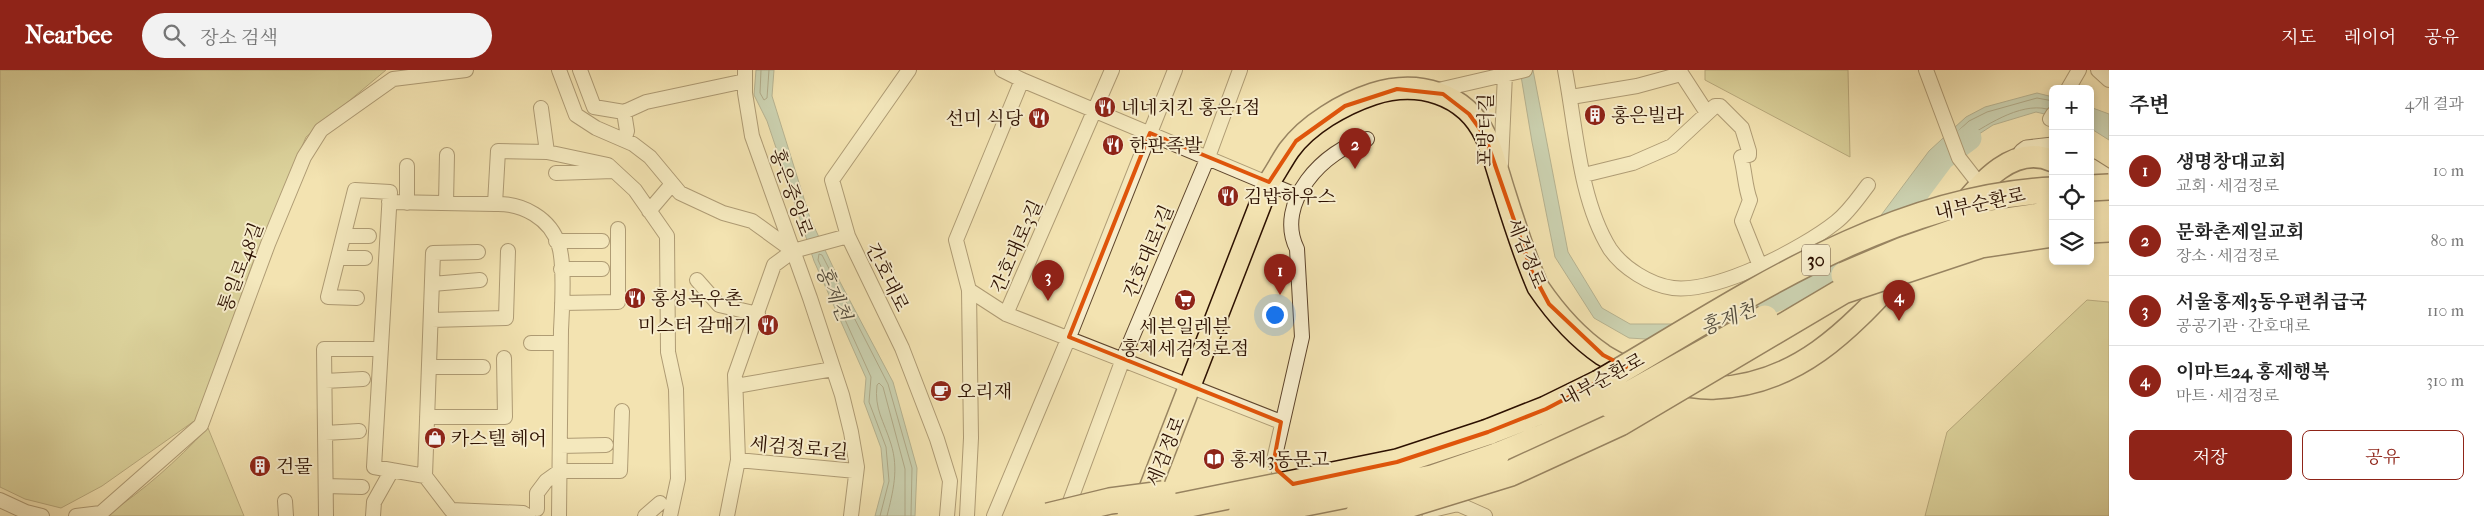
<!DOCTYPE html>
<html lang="ko">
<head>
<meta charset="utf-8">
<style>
  body { margin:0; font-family:"IM FELL French Canon","Noto Serif KR",serif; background:#f2f2f2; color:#222 }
  .controls { position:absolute; right:15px; top:15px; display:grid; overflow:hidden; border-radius:8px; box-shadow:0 2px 8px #0003 }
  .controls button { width:45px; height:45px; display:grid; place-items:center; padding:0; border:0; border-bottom:1px solid #e0e0e0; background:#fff; color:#222; font:25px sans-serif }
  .you { position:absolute; left:1274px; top:244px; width:18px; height:18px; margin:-12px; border:4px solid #fff; border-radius:50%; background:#1a73e8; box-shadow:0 0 0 8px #1a73e833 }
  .badge { display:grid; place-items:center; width:32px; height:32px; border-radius:50%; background:#8f2418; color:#fff; font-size:16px; font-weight:700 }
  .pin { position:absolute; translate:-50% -41px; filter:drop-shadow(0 1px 2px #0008) }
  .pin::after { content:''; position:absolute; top:26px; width:18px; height:15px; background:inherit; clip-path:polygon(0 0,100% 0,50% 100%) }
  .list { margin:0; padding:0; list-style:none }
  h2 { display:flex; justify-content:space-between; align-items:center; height:65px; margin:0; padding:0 20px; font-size:21px }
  h2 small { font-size:16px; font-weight:400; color:#767676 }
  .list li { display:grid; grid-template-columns:32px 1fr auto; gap:15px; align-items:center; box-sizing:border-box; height:70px; padding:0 20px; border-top:1px solid #e0e0e0 }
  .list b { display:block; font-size:19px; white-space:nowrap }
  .list p { margin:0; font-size:16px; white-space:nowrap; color:#767676 }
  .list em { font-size:16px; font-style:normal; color:#767676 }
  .actions { display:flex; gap:10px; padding:15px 20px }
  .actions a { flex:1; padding:11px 0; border:1px solid #8f2418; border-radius:8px; text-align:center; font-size:18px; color:#8f2418 }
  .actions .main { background:#8f2418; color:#fff }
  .icon { flex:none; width:28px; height:28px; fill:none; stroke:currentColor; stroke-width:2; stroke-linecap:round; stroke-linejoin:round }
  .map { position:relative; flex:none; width:2109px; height:446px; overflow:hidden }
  header { display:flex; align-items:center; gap:30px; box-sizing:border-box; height:70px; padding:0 25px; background:#8f2418; color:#fff }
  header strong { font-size:24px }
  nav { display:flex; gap:28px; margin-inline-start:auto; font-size:18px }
  .search { width:350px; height:45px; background:#f2f2f2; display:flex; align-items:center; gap:12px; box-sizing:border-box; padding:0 18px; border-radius:28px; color:#767676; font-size:19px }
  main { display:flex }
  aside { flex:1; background:#fff }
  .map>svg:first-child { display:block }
  .green { fill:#c3c186; stroke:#786843 }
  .water { fill:#9dbdb2; stroke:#70786b }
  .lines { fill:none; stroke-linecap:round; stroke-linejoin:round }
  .shore { stroke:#646659; stroke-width:1 }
  .river { stroke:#9dbdb2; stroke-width:25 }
  .street-casing { stroke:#5e452c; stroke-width:16 }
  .secondary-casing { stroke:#2c1000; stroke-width:21 }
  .primary-casing { stroke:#2c1000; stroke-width:24 }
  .highway-casing { stroke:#2c1000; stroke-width:28 }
  .street { stroke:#f7edcc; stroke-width:14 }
  .secondary { stroke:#f7edcc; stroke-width:19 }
  .primary { stroke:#f3e3b1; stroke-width:21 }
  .highway { stroke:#f3e3b1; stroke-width:25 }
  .highway-bridge-casing { stroke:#2c1000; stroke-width:28; stroke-linecap:butt }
  .highway-bridge { stroke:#f3e3b1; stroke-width:25 }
  .marked { fill:none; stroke:#df550b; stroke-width:4; stroke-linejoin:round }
  .labels { text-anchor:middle; stroke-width:4; stroke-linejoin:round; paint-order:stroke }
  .shield { fill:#f7edcc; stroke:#69523d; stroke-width:1 }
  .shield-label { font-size:18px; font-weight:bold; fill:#2c1000 }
  .poi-label { font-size:19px; fill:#2c1000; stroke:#f7edcc; text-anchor:start }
  .street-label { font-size:19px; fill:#2c1000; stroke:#f7edcc }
  .water-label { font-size:20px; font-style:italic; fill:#544d3e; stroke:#f7edcc }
</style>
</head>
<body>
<header>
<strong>Nearbee</strong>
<div class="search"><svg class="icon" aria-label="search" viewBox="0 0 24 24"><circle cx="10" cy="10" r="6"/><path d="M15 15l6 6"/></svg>장소 검색</div>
<nav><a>지도</a><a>레이어</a><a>공유</a></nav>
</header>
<main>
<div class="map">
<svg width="2109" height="446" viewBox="0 0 2109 446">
  <rect width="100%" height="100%" fill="#f3e3b1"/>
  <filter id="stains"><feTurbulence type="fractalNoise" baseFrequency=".004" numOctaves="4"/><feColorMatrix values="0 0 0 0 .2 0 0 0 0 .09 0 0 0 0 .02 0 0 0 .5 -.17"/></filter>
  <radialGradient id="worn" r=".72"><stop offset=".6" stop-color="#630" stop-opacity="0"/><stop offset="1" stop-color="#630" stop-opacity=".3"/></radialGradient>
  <path class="green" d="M0 0H386L306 67 252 195 197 349 102 416 61 438 25 429 0 417Z
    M1705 0H1848L1850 87 1705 10Z
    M2087 230 2109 232V446H1925L1947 362Z
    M208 358 244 446H105C146 419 174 393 208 358Z"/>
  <path class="water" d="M756 0H774L772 26 810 148 840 212 893 312 917 398 915 446H875L884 412 881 378 864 332 866 308 814 191 767 51 754 25Z
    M1520 0H1533L1568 182 1602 238 1630 254H1680L1873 156 1929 81 1966 47 1985 37 2037 23 2053 27V46L2036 42 1993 55 1942 88 1881 170 1792 223 1678 271 1629 268 1594 248 1555 187 1532 72Z
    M2090 37 2109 44V70L2090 58Z"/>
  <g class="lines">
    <path class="shore" d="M761 0 760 23 764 30 767 28 769 0
      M1958 61 1969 51 1987 42 2037 28 2053 31
      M1961 71C1984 57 2019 32 2047 39
      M880 446 889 411 886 377 869 332 871 307 818 190 819 184 822 185 888 314 912 398 911 446
      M887 446C893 422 899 399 891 374 884 351 874 339 877 315L879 313 883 317 905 399V446"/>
    <path class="river" d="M1761 235 1792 223 1881 170 1942 88 1969 68"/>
    <g class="street-casing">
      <path id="street" d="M559 0 576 45 596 58 633 74 650 87 680 123 723 143 752 151 792 180
        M580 0 594 37 624 42 627 61 624 70
        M745 0V23L752 66 810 228 842 325 851 362 857 397 851 446
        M909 0 832 110 848 166 902 278 937 369 950 411 947 446
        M1002 0 1022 10 1298 126
        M1565 0C1576 57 1579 129 1610 179 1623 198 1650 215 1673 218 1717 223 1802 179 1836 152 1849 142 1858 128 1868 115
        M1679 0 1707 43
        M1926 0 1959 88 1980 115
        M2098 0 2109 10
        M2068 19 2079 0
        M1434 21 1525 0
        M1571 27 1637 16 1681 4
        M541 38 547 82 608 95 635 120 667 166 668 282 676 319 678 409 670 446
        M624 42 646 32 745 11
        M2050 49 2053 44
        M1501 94 1505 4 1503 0
        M407 96V133
        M556 103 613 101
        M1584 105 1633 93 1672 76 1715 36H1720L1742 58 1749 81V85L1741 87C1745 102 1745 117 1750 130L1742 151 1760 196
        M389 132 495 134 498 81 547 82
        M446 133 447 85
        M495 134C522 133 551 148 559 176 565 195 562 239 561 260 560 322 560 384 559 446
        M649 141 672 114
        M344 166H369
        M556 171H602
        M338 188H365
        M561 199H602
        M697 210 719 235 758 244
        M432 214 480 210
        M969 220 1006 244 1281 352
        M357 228 328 227 355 120 390 122 374 397 425 406 451 440 523 443 528 446
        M562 233 618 232V159
        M1006 244 1112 0
        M431 250 506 248 508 181
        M531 273H561
        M429 297H483
        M325 311 363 309
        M736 316 833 299
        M427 347H505L504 288
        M325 363 359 361
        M560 376 606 375
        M738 390 856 401
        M425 406 433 183 478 182
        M1294 415 1281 405 1274 390 1302 267 1297 179C1274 133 1324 79 1367 69
        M326 416 362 417
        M0 430 26 442 42 446
        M285 431 286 446
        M537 439V423L546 411 560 401H620L622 341
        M1428 441 1458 434 1485 446
        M1065 445 1123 289 1208 87 1240 0
        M76 446 101 443 201 355 268 174 304 87 321 60 393 9 466 0
        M326 446 324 279H381
        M373 446 374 432 392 400
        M645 446 660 433
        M727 446 738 390 735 305 774 195 793 181 848 166
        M967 446 971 368 969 220 956 170 1022 10
        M994 446 1069 267 1175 0"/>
    </g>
    <g class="secondary-casing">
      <path id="secondary" d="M2023 83 2027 80 2053 77
        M2090 98 2109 110"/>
    </g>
    <g class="primary-casing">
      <path id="primary" d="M1959 140C1981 113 2014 73 2053 91
        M1677 315C1689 316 1703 319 1715 318 1801 314 1851 257 1905 199
        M1142 439 1269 112C1276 102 1282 90 1289 80 1308 54 1343 34 1373 24 1417 10 1465 22 1486 67 1494 85 1499 106 1505 124 1515 156 1525 187 1538 217 1555 242 1578 268 1603 285 1614 292 1627 298 1638 304"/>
    </g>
    <g class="highway-casing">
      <path id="highway" d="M2090 141H2109
        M2090 160 2109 159
        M1488 362 1546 339 1599 313
        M1496 386 1548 365 1610 335"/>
    </g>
    <use href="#street" class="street"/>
    <use href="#secondary" class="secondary"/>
    <use href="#primary" class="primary"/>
    <use href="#highway" class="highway"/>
    <g class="highway-bridge-casing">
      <path id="highway-bridge" d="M2090 118 2109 117
        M1844 205 1903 180 1971 156 2053 144
        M1599 313C1740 231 1885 128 2053 120
        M1610 335 1765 248
        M1048 446 1110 431 1163 424
        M1130 446 1397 392 1488 362
        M1240 446 1432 408 1496 386
        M1357 446 1404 436 1511 403 1620 353 1843 221 1981 175 2053 164"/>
    </g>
    <use href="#highway-bridge" class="highway-bridge"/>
  </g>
  <path d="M0 0H2109V446H0ZM1397 19 1443 24 1469 44 1485 66 1532 202 1549 234 1603 285 1626 297 1546 339 1488 362 1397 392 1293 414 1277 400 1274 390 1281 352 1069 267 1150 63 1269 112 1296 71 1345 36Z" fill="#f3e3b1" fill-opacity=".55" fill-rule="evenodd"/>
  <path class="marked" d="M1397 19 1443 24 1469 44 1485 66 1532 202 1549 234 1603 285 1626 297 1546 339 1488 362 1397 392 1293 414 1277 400 1274 390 1281 352 1069 267 1150 63 1269 112 1296 71 1345 36Z"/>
  <defs>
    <g id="restaurant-disc" transform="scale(1.125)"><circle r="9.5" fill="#8f2418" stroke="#f7edcc"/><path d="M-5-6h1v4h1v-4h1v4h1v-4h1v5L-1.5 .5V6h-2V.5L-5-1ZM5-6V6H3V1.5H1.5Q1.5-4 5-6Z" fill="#fff"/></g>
    <g id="building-disc" transform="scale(1.125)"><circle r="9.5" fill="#8f2418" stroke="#f7edcc"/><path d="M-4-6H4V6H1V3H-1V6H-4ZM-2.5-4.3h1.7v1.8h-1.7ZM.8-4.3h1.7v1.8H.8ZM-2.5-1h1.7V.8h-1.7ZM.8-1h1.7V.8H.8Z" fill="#fff"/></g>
    <g id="supermarket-disc" transform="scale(1.125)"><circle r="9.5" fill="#8f2418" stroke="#f7edcc"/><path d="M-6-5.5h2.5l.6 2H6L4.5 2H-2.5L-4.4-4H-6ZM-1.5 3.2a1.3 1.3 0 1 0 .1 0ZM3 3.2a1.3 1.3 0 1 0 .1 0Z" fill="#fff"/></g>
    <g id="cafe-disc" transform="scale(1.125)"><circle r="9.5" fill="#8f2418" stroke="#f7edcc"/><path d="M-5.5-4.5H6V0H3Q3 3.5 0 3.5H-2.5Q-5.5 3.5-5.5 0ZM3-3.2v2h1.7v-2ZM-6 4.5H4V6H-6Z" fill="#fff"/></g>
    <g id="shop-disc" transform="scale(1.125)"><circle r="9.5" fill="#8f2418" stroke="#f7edcc"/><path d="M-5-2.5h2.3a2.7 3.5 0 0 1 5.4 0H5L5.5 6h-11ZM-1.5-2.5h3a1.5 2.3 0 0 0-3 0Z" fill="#fff"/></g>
    <g id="library-disc" transform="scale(1.125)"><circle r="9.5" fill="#8f2418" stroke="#f7edcc"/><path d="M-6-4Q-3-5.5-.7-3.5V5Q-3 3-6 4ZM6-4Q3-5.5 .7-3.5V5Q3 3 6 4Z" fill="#fff"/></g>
  </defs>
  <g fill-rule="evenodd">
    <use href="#restaurant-disc" x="1105" y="37"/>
    <use href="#building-disc" x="1595" y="45"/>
    <use href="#restaurant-disc" x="1039" y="48"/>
    <use href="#restaurant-disc" x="1113" y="75"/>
    <use href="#restaurant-disc" x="1228" y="126"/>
    <use href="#restaurant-disc" x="635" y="228"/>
    <use href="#supermarket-disc" x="1185" y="230"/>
    <use href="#restaurant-disc" x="768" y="255"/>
    <use href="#cafe-disc" x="941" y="321"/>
    <use href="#shop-disc" x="435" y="368"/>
    <use href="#library-disc" x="1214" y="389"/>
    <use href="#building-disc" x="260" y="396"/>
  </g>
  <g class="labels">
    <rect class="shield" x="1802" y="174.5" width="28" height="31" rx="4"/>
    <g class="shield-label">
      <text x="1816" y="196">30</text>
    </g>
    <g class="poi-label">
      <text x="1121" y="44">네네치킨 홍은1점</text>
      <text x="1611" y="52">홍은빌라</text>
      <text x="1023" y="55" text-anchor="end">선미 식당</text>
      <text x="1129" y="82">한판족발</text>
      <text x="1244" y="133">김밥하우스</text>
      <text x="651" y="235">홍성녹우촌</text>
      <text x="752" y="262" text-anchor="end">미스터 갈매기</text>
      <text x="1185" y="263" text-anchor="middle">세븐일레븐<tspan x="1185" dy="22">홍제세검정로점</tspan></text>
      <text x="957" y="328">오리재</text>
      <text x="451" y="375">카스텔 헤어</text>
      <text x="1230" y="396">홍제3동문고</text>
      <text x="276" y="403">건물</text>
    </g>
    <g class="street-label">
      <text transform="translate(1485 60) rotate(-89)" y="7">포방터길</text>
      <text transform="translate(792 122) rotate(70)" y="7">홍은중앙로</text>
      <text transform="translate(1980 133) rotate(-12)" y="7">내부순환로</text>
      <text transform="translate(1016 176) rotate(-66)" y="7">간호대로3길</text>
      <text transform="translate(1148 181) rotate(-67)" y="7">간호대로1길</text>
      <text transform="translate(1527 183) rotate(68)" y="7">세검정로</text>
      <text transform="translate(240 197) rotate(-69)" y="7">통일로48길</text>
      <text transform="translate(888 207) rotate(64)" y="7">간호대로</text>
      <text transform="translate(1602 309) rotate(-28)" y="7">내부순환로</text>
      <text transform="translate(799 377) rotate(5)" y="7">세검정로1길</text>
      <text transform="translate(1165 381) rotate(-68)" y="7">세검정로</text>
    </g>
    <g class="water-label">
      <text transform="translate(834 223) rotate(66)" y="7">홍제천</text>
      <text transform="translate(1728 248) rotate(-21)" y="7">홍제천</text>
    </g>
  </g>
  <rect width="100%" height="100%" filter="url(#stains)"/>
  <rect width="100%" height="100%" fill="url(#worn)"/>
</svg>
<div class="controls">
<button>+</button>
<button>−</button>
<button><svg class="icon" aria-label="locate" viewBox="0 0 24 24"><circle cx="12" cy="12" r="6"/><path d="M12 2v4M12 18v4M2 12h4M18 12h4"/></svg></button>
<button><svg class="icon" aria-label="layers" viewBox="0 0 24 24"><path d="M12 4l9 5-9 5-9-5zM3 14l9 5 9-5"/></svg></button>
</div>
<div class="you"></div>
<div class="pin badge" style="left:1280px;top:225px">1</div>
<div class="pin badge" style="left:1355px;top:99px">2</div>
<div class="pin badge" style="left:1048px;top:231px">3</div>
<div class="pin badge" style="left:1899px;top:251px">4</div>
</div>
<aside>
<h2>주변<small>4개 결과</small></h2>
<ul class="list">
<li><span class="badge">1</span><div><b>생명창대교회</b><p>교회 · 세검정로</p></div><em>10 m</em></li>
<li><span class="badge">2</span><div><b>문화촌제일교회</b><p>장소 · 세검정로</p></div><em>80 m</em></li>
<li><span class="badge">3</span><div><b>서울홍제3동우편취급국</b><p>공공기관 · 간호대로</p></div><em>110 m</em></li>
<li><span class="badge">4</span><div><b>이마트24 홍제행복</b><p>마트 · 세검정로</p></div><em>310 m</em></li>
</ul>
<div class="actions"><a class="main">저장</a><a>공유</a></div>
</aside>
</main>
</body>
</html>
